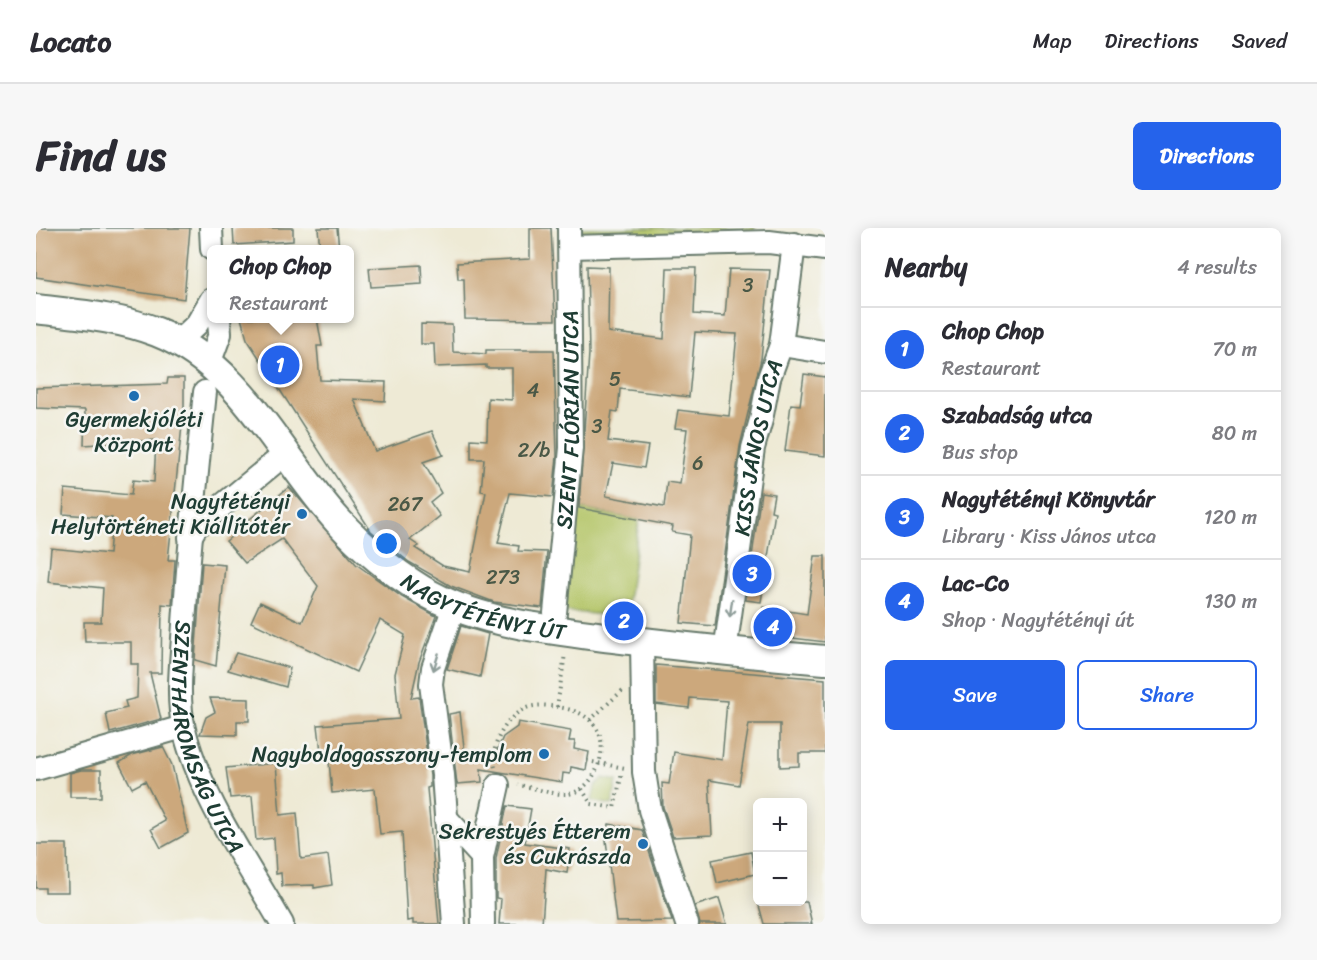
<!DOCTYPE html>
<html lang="en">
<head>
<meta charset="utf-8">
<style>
  body { margin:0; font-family:Sriracha,sans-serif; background:#f7f7f7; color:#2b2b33 }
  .controls { position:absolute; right:18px; bottom:18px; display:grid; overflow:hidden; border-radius:9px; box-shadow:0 3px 15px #0003 }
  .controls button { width:54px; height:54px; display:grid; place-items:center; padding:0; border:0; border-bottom:2px solid #e1e1e2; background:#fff; color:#2b2b33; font:30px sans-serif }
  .you { position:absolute; left:351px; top:316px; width:21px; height:21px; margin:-15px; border:4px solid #fff; border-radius:50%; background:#1a73e8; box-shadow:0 0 0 9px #1a73e833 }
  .badge { display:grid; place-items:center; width:39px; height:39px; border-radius:50%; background:#2563eb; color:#fff; font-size:20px; font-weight:700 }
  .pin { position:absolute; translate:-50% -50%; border:3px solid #fff; box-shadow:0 2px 6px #0006 }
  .popup { position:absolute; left:171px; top:17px; width:147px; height:78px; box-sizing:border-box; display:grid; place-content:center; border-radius:9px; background:#fff; filter:drop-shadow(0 2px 4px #0005); font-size:20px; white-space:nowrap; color:#7c7c81 }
  .popup b { font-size:22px; color:#2b2b33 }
  .popup::after { content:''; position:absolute; left:50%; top:100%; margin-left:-12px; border:12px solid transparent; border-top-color:#fff }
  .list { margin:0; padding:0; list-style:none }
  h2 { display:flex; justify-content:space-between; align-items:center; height:78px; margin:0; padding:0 24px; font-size:26px }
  h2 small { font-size:20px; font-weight:400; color:#7c7c81 }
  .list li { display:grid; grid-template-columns:39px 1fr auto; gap:18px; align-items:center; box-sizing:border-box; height:84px; padding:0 24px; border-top:2px solid #e1e1e2 }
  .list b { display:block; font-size:22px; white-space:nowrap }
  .list p { margin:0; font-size:20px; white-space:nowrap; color:#7c7c81 }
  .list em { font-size:20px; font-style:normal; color:#7c7c81 }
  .actions { display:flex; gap:12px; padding:18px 24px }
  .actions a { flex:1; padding:14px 0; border:2px solid #2563eb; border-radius:9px; text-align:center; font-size:21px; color:#2563eb }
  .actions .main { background:#2563eb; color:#fff }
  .map { position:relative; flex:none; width:789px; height:696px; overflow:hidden; border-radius:9px }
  header { display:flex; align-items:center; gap:36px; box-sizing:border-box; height:84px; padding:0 30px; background:#fff; border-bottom:2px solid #e1e1e2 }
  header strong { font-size:28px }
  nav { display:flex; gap:33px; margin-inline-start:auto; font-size:21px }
  .intro { display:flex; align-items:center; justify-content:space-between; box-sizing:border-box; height:144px; padding:0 36px }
  h1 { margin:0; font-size:42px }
  .button { padding:15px 27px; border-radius:9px; background:#2563eb; color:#fff; font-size:21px; font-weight:700 }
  main { display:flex; gap:36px; padding:0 36px }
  aside { flex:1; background:#fff; border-radius:9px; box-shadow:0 3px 15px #0003 }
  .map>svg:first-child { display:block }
  .green { fill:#b4c568; stroke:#6a814e; stroke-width:1.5 }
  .building { fill:#cca87b; fill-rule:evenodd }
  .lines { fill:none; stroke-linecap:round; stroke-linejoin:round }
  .minor-casing { stroke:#677a6c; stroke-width:26 }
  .major-casing { stroke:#677a6c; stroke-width:32 }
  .path { stroke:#677a6c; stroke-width:4; stroke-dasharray:1.5 4.5; stroke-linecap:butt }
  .minor { stroke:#fff; stroke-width:22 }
  .major { stroke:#fff; stroke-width:28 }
  .oneway { stroke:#8f9e9a }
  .poi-dot { fill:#1f6fb2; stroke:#f6f6f2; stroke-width:2 }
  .labels { text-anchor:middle; stroke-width:5; stroke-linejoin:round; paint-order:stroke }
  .number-label { font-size:20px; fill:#4a5846 }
  .poi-label { font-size:22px; fill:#1f3d34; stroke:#f6f6f2; text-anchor:end }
  .street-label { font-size:22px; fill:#1f3d34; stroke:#f6f6f2 }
</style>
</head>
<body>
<header>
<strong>Locato</strong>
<nav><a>Map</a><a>Directions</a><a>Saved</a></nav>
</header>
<div class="intro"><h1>Find us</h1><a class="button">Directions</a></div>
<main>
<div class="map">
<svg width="789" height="696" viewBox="0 0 789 696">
  <rect width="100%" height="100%" fill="#f6f6f2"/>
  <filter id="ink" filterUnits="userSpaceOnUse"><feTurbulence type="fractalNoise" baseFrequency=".0167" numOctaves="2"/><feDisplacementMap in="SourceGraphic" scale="12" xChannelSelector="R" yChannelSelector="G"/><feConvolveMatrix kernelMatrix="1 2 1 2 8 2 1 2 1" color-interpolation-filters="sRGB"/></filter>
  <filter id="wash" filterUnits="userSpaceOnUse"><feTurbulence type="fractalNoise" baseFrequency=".008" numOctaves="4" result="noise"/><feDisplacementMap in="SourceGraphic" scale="24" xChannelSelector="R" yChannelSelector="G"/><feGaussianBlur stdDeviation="1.35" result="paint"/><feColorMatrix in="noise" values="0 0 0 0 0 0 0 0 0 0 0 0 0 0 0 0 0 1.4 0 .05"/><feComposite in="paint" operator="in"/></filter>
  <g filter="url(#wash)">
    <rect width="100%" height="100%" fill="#eeead5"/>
    <path class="green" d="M543 0H719L716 11 544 9Z
      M535 279 603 292 590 389 527 383Z
      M567 550 581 553 576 577 556 573 559 558Z"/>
    <g id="blocks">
      <path class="building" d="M0 0H154L148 71 0 49Z
        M197 0H257V13L198 17Z
        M282 0H301L303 21H284Z
        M494 0H515L519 92 429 91 428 51H422L421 35 494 31Z
        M385 37 386 56 335 59 333 40Z
        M551 38 573 39 572 104 628 111 631 40H660L658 86 689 88 693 41 734 42 725 131 704 218 679 398 645 395 654 307 636 304 637 298 543 280 553 125ZM659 104 701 106 693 188 642 182 639 200 651 201 644 256 631 254 628 279 570 268 577 235 608 240 612 218 572 213 576 183 582 184 584 161 653 169Z
        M205 90H281L286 118H281L284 152 350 154 349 173 318 171 339 223 396 203 407 227 387 234 405 265 394 274 404 288 374 312 383 318 379 320 407 338 434 344 450 264 445 263 448 231H435V211L451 212 452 170 476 172V140H450V137L399 139 398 116H385V96L416 97 417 124 450 126V122H518L521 228 517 269 474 265 462 315 483 318 482 323 511 324 506 380 458 374 415 358 373 334 335 303 211 111Z
        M768 146 789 149V228L749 223 755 176 764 177Z
        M132 150H148V178L132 332H139L136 377 126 376 125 445H114L125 491 74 505 70 485 91 480 89 473 101 470 102 436H95V414H49L48 394H65L67 360 12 354 15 320 73 326 76 290 27 286 29 261 95 267 97 252 118 254 120 212 48 217 49 182 0 180V160L131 156Z
        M253 259 320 336 366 369 400 388 383 434 375 470 383 469 394 548V559L391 560 403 696H377V692L371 693 366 604 344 606 339 561 296 565 292 523 285 524 282 497 363 491 359 446 369 407 344 392 320 444 215 394 224 374 266 394 282 358 246 311 209 335 190 313 201 304 199 303Z
        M725 264 738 266 735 283 739 284 725 374 710 372Z
        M779 328H789V414L723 406 727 379 771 386Z
        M166 335 189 337 180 438 159 432Z
        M425 398 452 406 444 449 411 441Z
        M200 425 254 440 250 459 192 442Z
        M620 437 789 451V525H763V538L744 539V496H713L703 557 673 552 676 607 637 609 627 579 626 555 633 556 638 524 686 532 691 473 654 470 653 480 620 476Z
        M174 470 213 471V493H201V507L164 506 170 489 179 484Z
        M424 484 429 528 460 525 467 509 481 499 482 494 535 503 533 513H539L538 521 553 524 550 542 535 539 534 546 527 545 526 554 445 541 446 554 421 556 413 486Z
        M127 519 136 537 152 605 125 620 115 601 129 593 109 553 96 560 83 535 96 527Z
        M240 535 244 587 261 585 265 631 292 627 296 657 278 660V657L246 658 245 645 240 646 238 610 220 612 216 568 194 570 190 540Z
        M45 542H65V569H34V545Z
        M471 578 495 581 489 615 534 621 531 645 510 641 506 696H463L465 671 460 670V630Z
        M573 596 606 602 636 693 580 694 570 612Z
        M0 616H31L32 664H9V660H0Z
        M715 624 719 646 681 655 676 632Z
        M683 670 691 696H664L659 678Z
        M722 674H771L776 696H728Z"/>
    </g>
  </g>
  <g filter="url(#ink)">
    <use href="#blocks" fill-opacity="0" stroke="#677a6c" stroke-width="1.5"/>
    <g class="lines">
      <g class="minor-casing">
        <g id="minor">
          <path d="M175 0 176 21"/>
          <path d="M534 19 733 14 789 21"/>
          <path d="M141 115 161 96 175 72"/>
          <path d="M745 117 789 124"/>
          <path d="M173 136 184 106 183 90"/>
          <path id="s1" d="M169 164C161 242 153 319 148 396 146 430 140 468 148 501 164 569 212 636 246 696"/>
          <path d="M154 309 160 299 249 226"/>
          <path id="s2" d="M519 385 535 220 533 0"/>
          <path d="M606 414 608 544 614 582 651 696"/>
          <path id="s3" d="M689 424 717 220 725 192 733 150 745 117 758 16"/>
          <path d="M0 541 147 499"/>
          <path d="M410 590 446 629"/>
          <path d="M418 696 407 547 395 456 397 440 418 378"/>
          <path d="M447 696 446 629 462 557"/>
        </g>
      </g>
      <g class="major-casing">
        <g id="major">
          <path id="s4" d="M0 81C40 86 83 89 121 104 205 137 245 230 302 293 327 320 355 343 386 362 443 396 512 401 576 410 647 419 718 426 789 432"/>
        </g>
      </g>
      <path class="path" d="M521 479 529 426
        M554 492 587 462
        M551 533 589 540
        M459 539C455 522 463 505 473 493 485 479 497 476 514 478 532 480 551 484 561 501 574 522 558 564 531 566 516 567 497 559 482 557
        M546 561 555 576 578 580 586 545"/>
      <use href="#minor" class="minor"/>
      <use href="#major" class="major"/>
    </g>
    <defs><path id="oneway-shaft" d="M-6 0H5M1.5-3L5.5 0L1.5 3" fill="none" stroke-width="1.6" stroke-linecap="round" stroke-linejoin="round" transform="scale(1.5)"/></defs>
    <g class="oneway">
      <use href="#oneway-shaft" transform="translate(695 380) rotate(98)"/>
      <use href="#oneway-shaft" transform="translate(400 434) rotate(107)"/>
    </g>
  </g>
  <g class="poi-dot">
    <circle cx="98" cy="168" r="6"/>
    <circle cx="266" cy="286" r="6"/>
    <circle cx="508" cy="526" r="6"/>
    <circle cx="607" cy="616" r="6"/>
  </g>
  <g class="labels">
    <g class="number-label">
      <text x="712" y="64">3</text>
      <text x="579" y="158">5</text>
      <text x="497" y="169">4</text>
      <text x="561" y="205">3</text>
      <text x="498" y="229">2/b</text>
      <text x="662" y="242">6</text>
      <text x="369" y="283">267</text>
      <text x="467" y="356">273</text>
    </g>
    <g class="poi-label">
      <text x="98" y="199" text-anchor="middle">Gyermekjóléti<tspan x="98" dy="25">Központ</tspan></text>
      <text x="254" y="281">Nagytétényi<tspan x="254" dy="25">Helytörténeti Kiállítótér</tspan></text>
      <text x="496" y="534">Nagyboldogasszony-templom</text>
      <text x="595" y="611">Sekrestyés Étterem<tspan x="595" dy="25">és Cukrászda</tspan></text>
    </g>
    <g class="street-label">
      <text dy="8" stroke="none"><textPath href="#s2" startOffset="194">SZENT FLÓRIÁN UTCA</textPath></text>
      <text dy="8" stroke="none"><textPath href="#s3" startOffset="207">KISS JÁNOS UTCA</textPath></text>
      <text dy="8" stroke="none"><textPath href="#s4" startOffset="562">NAGYTÉTÉNYI ÚT</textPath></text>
      <text dy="8" stroke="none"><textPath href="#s1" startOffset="351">SZENTHÁROMSÁG UTCA</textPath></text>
    </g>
  </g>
</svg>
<div class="controls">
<button>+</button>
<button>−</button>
</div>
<div class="you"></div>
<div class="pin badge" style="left:244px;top:137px">1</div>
<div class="popup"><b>Chop Chop</b>Restaurant</div>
<div class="pin badge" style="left:588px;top:393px">2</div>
<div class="pin badge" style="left:716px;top:346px">3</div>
<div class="pin badge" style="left:737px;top:399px">4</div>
</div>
<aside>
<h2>Nearby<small>4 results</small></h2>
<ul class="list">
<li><span class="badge">1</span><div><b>Chop Chop</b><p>Restaurant</p></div><em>70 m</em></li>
<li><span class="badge">2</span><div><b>Szabadság utca</b><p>Bus stop</p></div><em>80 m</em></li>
<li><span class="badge">3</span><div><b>Nagytétényi Könyvtár</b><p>Library · Kiss János utca</p></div><em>120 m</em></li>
<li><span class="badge">4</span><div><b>Lac-Co</b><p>Shop · Nagytétényi út</p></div><em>130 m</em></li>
</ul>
<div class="actions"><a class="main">Save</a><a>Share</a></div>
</aside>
</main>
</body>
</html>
